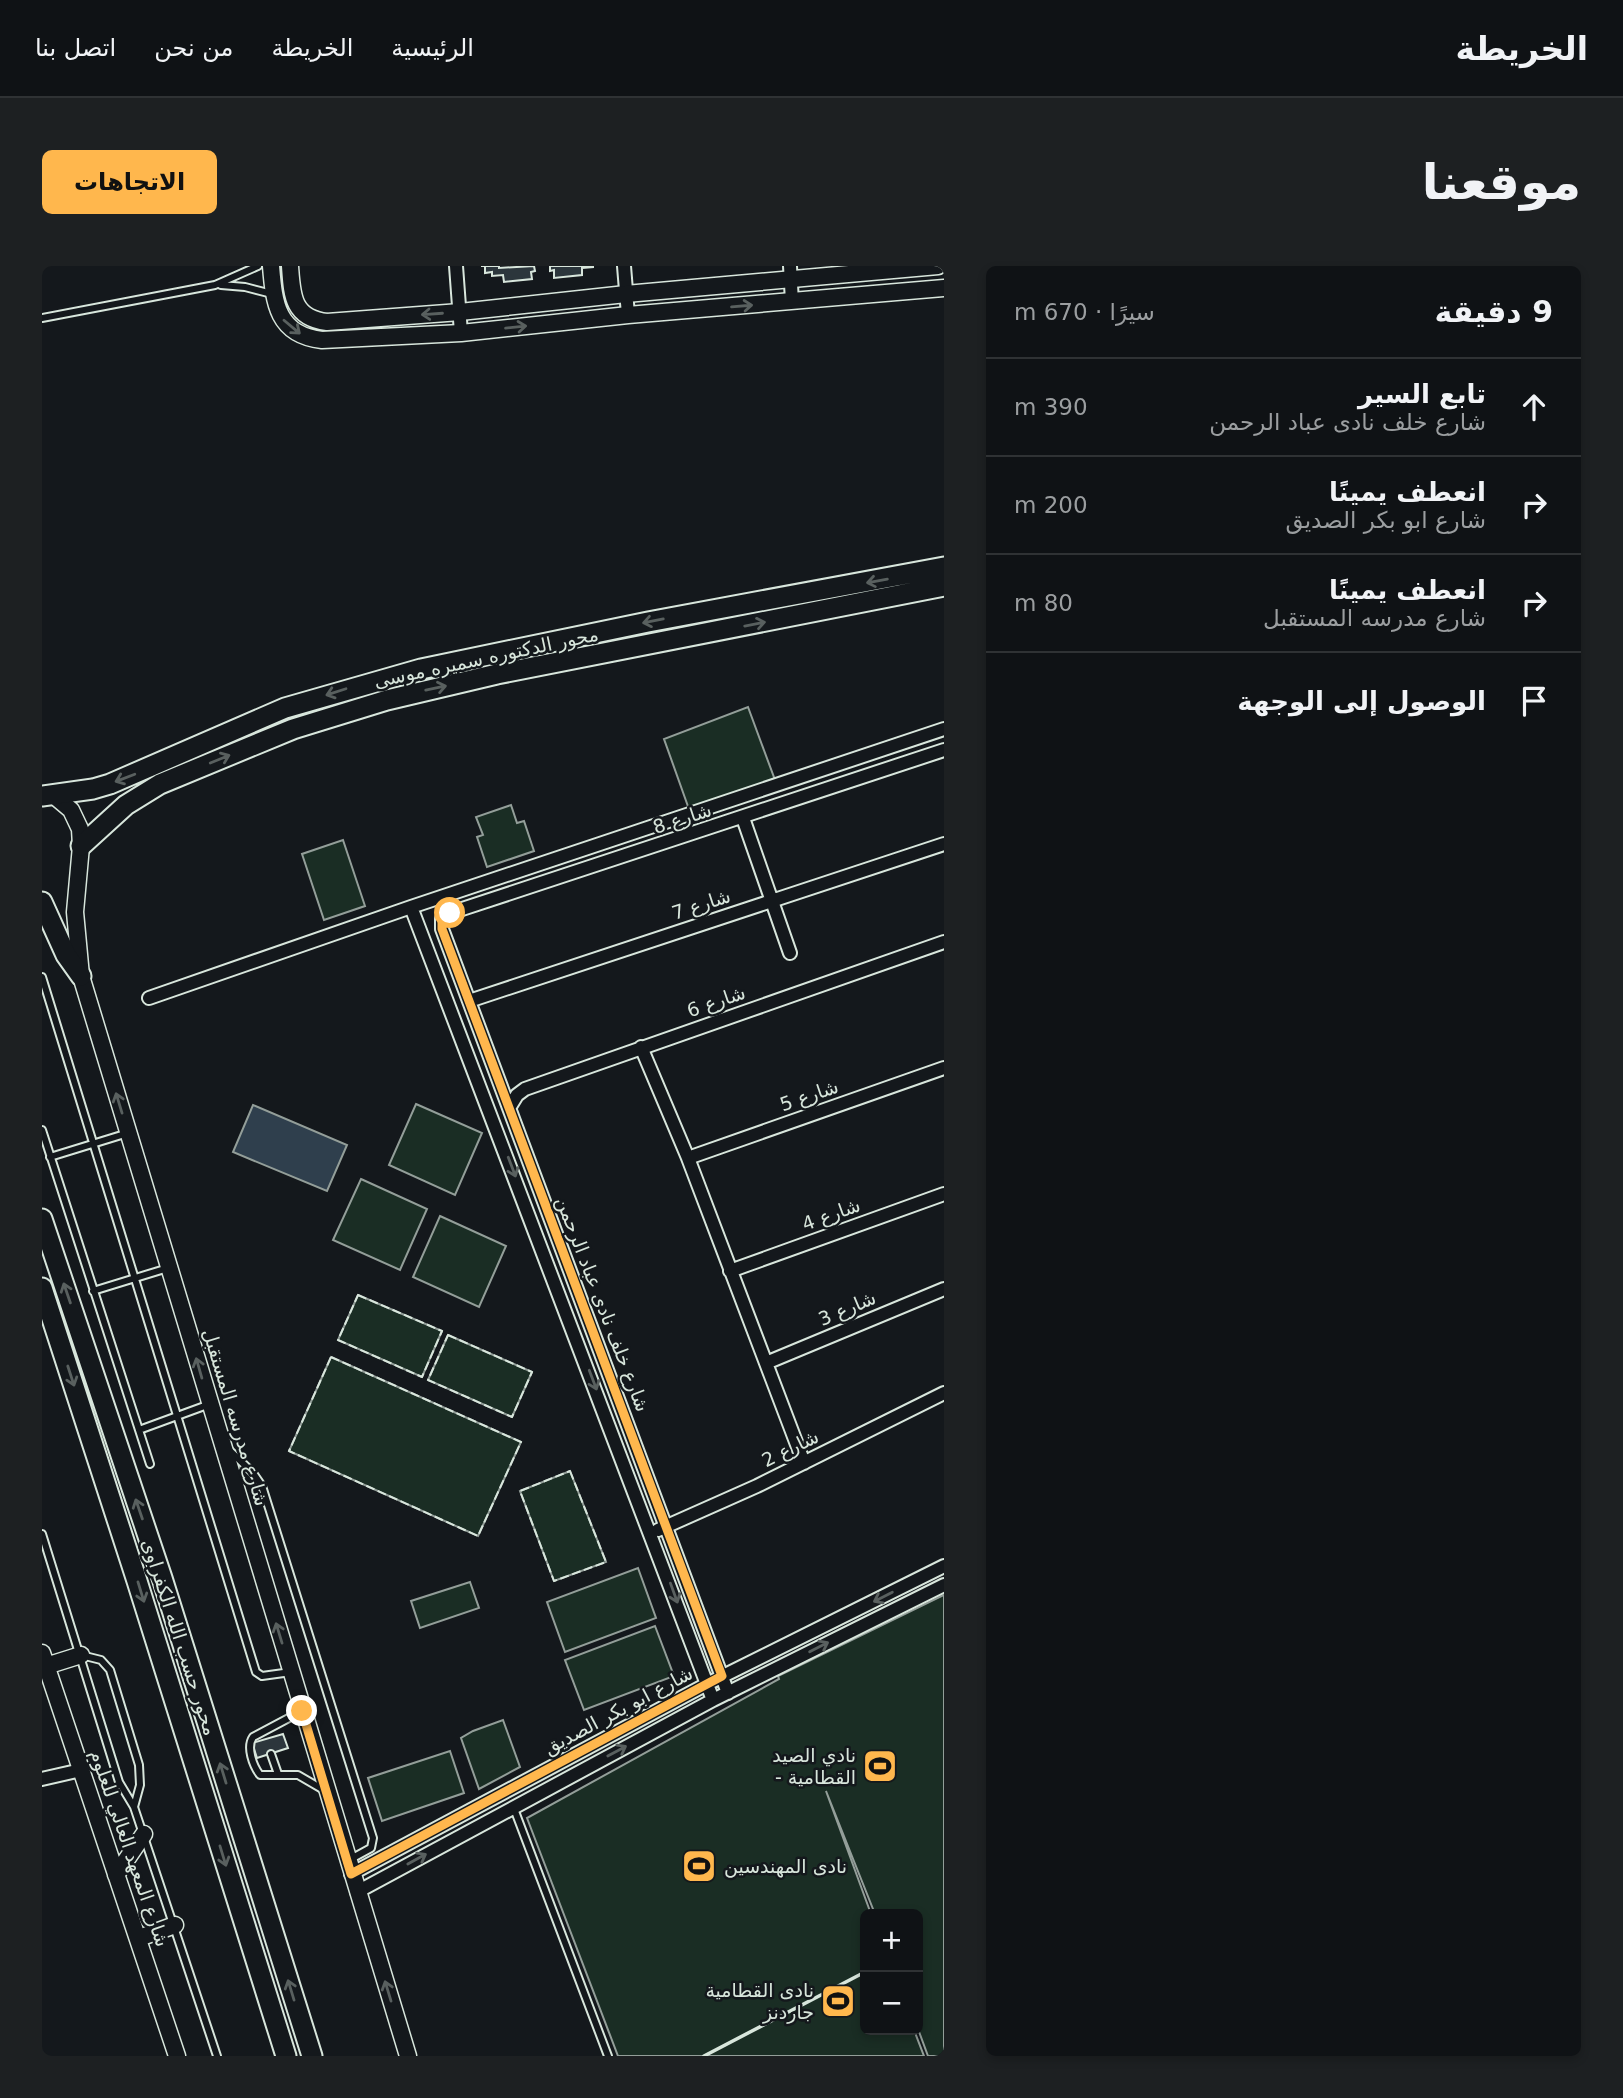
<!DOCTYPE html>
<html lang="ar">
<head>
<meta charset="utf-8">
<style>
  body { margin:0; font-family:"DejaVu Sans",Cairo,sans-serif; background:#1d2022; color:#f1f3f6; direction:rtl }
  .controls { position:absolute; right:21px; bottom:21px; display:grid; overflow:hidden; border-radius:10px; box-shadow:0 4px 10px #0003 }
  .controls button { width:63px; height:63px; display:grid; place-items:center; padding:0; border:0; border-bottom:2px solid #2f3234; background:#0f1215; color:#f1f3f6; font:35px sans-serif }
  .stop { position:absolute; width:21px; height:21px; margin:-16px; border:5px solid #ffb74d; border-radius:50%; background:#fff }
  .stop.end { background:#ffb74d; border-color:#fff; box-shadow:0 2px 7px #0008 }
  .list { margin:0; padding:0; list-style:none }
  h2 { display:flex; justify-content:space-between; align-items:center; height:91px; margin:0; padding:0 28px; font-size:30px }
  h2 small { font-size:23px; font-weight:400; color:#9b9ea0 }
  .list li { display:grid; grid-template-columns:46px 1fr auto; gap:21px; align-items:center; box-sizing:border-box; height:98px; padding:0 28px; border-top:2px solid #2f3234 }
  .list b { display:block; font-size:26px; white-space:nowrap }
  .list p { margin:0; font-size:23px; white-space:nowrap; color:#9b9ea0 }
  .list em { font-size:23px; font-style:normal; color:#9b9ea0 }
  .icon { flex:none; width:38px; height:38px; fill:none; stroke:currentColor; stroke-width:2; stroke-linecap:round; stroke-linejoin:round }
  .map { position:relative; flex:none; width:902px; height:1790px; overflow:hidden; direction:ltr; border-radius:10px }
  header { display:flex; align-items:center; gap:42px; box-sizing:border-box; height:98px; padding:0 35px; background:#0f1215; border-bottom:2px solid #2f3234 }
  header strong { font-size:33px }
  nav { display:flex; gap:38px; margin-inline-start:auto; font-size:24px }
  .intro { display:flex; align-items:center; justify-content:space-between; box-sizing:border-box; height:168px; padding:0 42px }
  h1 { margin:0; font-size:49px }
  .button { padding:18px 32px; border-radius:10px; background:#ffb74d; color:#111; font-size:24px; font-weight:700 }
  main { display:flex; gap:42px; padding:0 42px }
  aside { flex:1; background:#0f1215; border-radius:10px; box-shadow:0 4px 10px #0003 }
  .map>svg:first-child { display:block }
  .green { fill:#1a2d24; stroke:#939e99; stroke-width:2 }
  .water { fill:#2f3f4d; stroke:#939e99; stroke-width:2 }
  .building { fill:#2c363c; stroke:#d8e6dc; stroke-width:2 }
  .lines { fill:none; stroke-linecap:round; stroke-linejoin:round }
  .service-casing { stroke:#d8e6dc; stroke-width:10 }
  .minor-casing { stroke:#d8e6dc; stroke-width:16 }
  .tertiary-casing { stroke:#d8e6dc; stroke-width:19 }
  .primary-casing { stroke:#d8e6dc; stroke-width:23 }
  .service { stroke:#14181c; stroke-width:6 }
  .minor { stroke:#14181c; stroke-width:12 }
  .tertiary { stroke:#14181c; stroke-width:16 }
  .primary { stroke:#14181c; stroke-width:19 }
  .fence { stroke:#d8e6dc; stroke-width:2; stroke-dasharray:9 3.5; stroke-linecap:butt }
  .wall { stroke:#d8e6dc; stroke-width:3.5 }
  .oneway { stroke:#59605f }
  .route { stroke:#ffb74d; stroke-width:9 }
  .labels { text-anchor:middle; stroke-width:5; stroke-linejoin:round; paint-order:stroke }
  .street-label { font-size:19px; fill:#d8e6dc; stroke:#14181c }
  .poi-label { font-size:19px; fill:#d8e6dc; stroke:#14181c; text-anchor:end }
</style>
</head>
<body>
<header>
<strong>الخريطة</strong>
<nav><a>الرئيسية</a><a>الخريطة</a><a>من نحن</a><a>اتصل بنا</a></nav>
</header>
<div class="intro"><h1>موقعنا</h1><a class="button">الاتجاهات</a></div>
<main>
<aside>
<h2>9 دقيقة<small>سيرًا · 670 m</small></h2>
<ul class="list">
<li><svg class="icon" aria-label="ahead" viewBox="0 0 24 24"><path d="M12 20V5M6 11l6-6 6 6"/></svg><div><b>تابع السير</b><p>شارع خلف نادى عباد الرحمن</p></div><em>390 m</em></li>
<li><svg class="icon" aria-label="right" viewBox="0 0 24 24"><path d="M7 20v-9h11M14 6l5 5-5 5"/></svg><div><b>انعطف يمينًا</b><p>شارع ابو بكر الصديق</p></div><em>200 m</em></li>
<li><svg class="icon" aria-label="right" viewBox="0 0 24 24"><path d="M7 20v-9h11M14 6l5 5-5 5"/></svg><div><b>انعطف يمينًا</b><p>شارع مدرسه المستقبل</p></div><em>80 m</em></li>
<li><svg class="icon" aria-label="arrive" viewBox="0 0 24 24"><path d="M6 21V4h12l-3 4 3 4H6"/></svg><div><b>الوصول إلى الوجهة</b></div></li>
</ul>
</aside>
<div class="map">
<svg width="902" height="1790" viewBox="0 0 902 1790">
  <rect width="100%" height="100%" fill="#14181c"/>
  <path class="green" d="M706 441 733 514 648 546 622 473Z
    M469 539 475 557 482 555 492 585 445 601 435 571 441 569 434 551Z
    M301 574 323 640 282 654 260 588Z
    M374 838 440 867 413 929 347 899Z
    M319 913 385 943 358 1004 291 974Z
    M398 950 464 980 437 1041 371 1011Z
    M316 1029 400 1065 380 1111 296 1074Z
    M406 1069 490 1106 470 1151 386 1114Z
    M289 1091 479 1176 436 1270 247 1185Z
    M528 1205 564 1296 512 1315 478 1225Z
    M596 1302 614 1352 523 1386 505 1336Z
    M428 1316 437 1342 378 1362 369 1335Z
    M902 1329V1790H886L876 1763V1648H833L784 1525 829 1648H823V1764H872L882 1790H576L485 1552 737 1413 736 1410Z
    M613 1360 632 1410 542 1444 523 1394Z
    M461 1454 478 1501 437 1523 419 1472 431 1465Z
    M408 1485 422 1527 340 1555 326 1512Z"/>
  <path class="water" d="M211 839 305 879 285 925 191 886Z"/>
  <path class="building" d="M439 0H457V2L492 0 493 5 489 6 490 13 462 16 461 9 450 10V6L443 7V0Z
    M508 0H551V1L540 2V9L512 12V4L508 5Z
    M241 1468 246 1482 215 1492 210 1477Z"/>
  <g class="lines">
    <g class="service-casing">
      <path id="service" d="M179 19 203 21 230 28
        M0 52 173 19 216 0
        M0 711 214 1406 220 1410 249 1406
        M0 864 108 1198
        M8 891 86 867
        M51 1025 126 1002
        M97 1164 168 1138
        M186 1183 211 1207 220 1220 331 1572 329 1582 307 1594
        M0 1268 77 1516 92 1541 175 1790
        M39 1389 59 1394 68 1404 97 1499 98 1519 92 1541
        M260 1445 211 1471C204 1481 211 1500 218 1509H256L280 1523
        M229 1488 236 1508
        M471 1540 566 1790"/>
    </g>
    <g class="minor-casing">
      <path id="minor" d="M414 0 419 67
        M582 0 586 49
        M748 0 750 36
        M701 552 748 687
        M369 641 671 1434
        M107 732 369 641 902 463
        M427 735 902 578
        M599 781 646 892 762 1197
        M467 842 475 829 483 823 902 676
        M646 892 902 802
        M688 1005 902 928
        M724 1097 902 1023
        M616 1264 715 1220 902 1127
        M686 1427 400 663V653L408 647 902 484
        M0 1513 39 1504
        M309 1608 665 1418 902 1300
        M315 1626 671 1434 902 1319"/>
    </g>
    <g class="tertiary-casing">
      <path id="tertiary" d="M229 0C232 37 235 69 280 74L419 67 586 49 902 22
        M248 0C250 28 250 52 285 56L418 46 584 28 896 0
        M10 528 29 544 38 563 39 580 33 646 39 710 366 1790
        M0 1387 135 1790
        M4 1400 39 1389
        M74 1609 102 1568
        M97 1672 133 1659"/>
    </g>
    <g class="primary-casing">
      <path id="primary" d="M0 530 51 523 68 518 243 442 379 403 606 356 902 301
        M39 580 84 539 118 518 251 463 345 434 455 408 902 320
        M0 636 24 689 39 710
        M0 953 120 1312 270 1790
        M0 1022 95 1315 244 1790"/>
    </g>
    <use href="#service" class="service"/>
    <use href="#minor" class="minor"/>
    <use href="#tertiary" class="tertiary"/>
    <use href="#primary" class="primary"/>
    <path class="fence" d="M316 1029 400 1065 380 1111 296 1074Z
      M406 1069 490 1106 470 1151 386 1114Z
      M289 1091 479 1176 436 1270 247 1185Z
      M528 1205 564 1296 512 1315 478 1225Z"/>
    <path class="wall" d="M662 1790 823 1706"/>
  </g>
  <defs><path id="oneway-shaft" d="M-6 0H5M1.5-3L5.5 0L1.5 3" fill="none" stroke-width="1.6" stroke-linecap="round" stroke-linejoin="round" transform="scale(1.75)"/></defs>
  <g class="oneway">
    <use href="#oneway-shaft" transform="translate(700 40) rotate(-5)"/>
    <use href="#oneway-shaft" transform="translate(390 48) rotate(176)"/>
    <use href="#oneway-shaft" transform="translate(250 61) rotate(40)"/>
    <use href="#oneway-shaft" transform="translate(474 61) rotate(-6)"/>
    <use href="#oneway-shaft" transform="translate(835 315) rotate(170)"/>
    <use href="#oneway-shaft" transform="translate(611 355) rotate(169)"/>
    <use href="#oneway-shaft" transform="translate(713 358) rotate(-11)"/>
    <use href="#oneway-shaft" transform="translate(394 422) rotate(-12)"/>
    <use href="#oneway-shaft" transform="translate(294 426) rotate(162)"/>
    <use href="#oneway-shaft" transform="translate(178 493) rotate(-22)"/>
    <use href="#oneway-shaft" transform="translate(83 512) rotate(159)"/>
    <use href="#oneway-shaft" transform="translate(77 837) rotate(-107)"/>
    <use href="#oneway-shaft" transform="translate(470 901) rotate(69)"/>
    <use href="#oneway-shaft" transform="translate(25 1027) rotate(-109)"/>
    <use href="#oneway-shaft" transform="translate(157 1102) rotate(-106)"/>
    <use href="#oneway-shaft" transform="translate(29 1110) rotate(72)"/>
    <use href="#oneway-shaft" transform="translate(551 1114) rotate(69)"/>
    <use href="#oneway-shaft" transform="translate(97 1243) rotate(-109)"/>
    <use href="#oneway-shaft" transform="translate(99 1326) rotate(73)"/>
    <use href="#oneway-shaft" transform="translate(632 1327) rotate(70)"/>
    <use href="#oneway-shaft" transform="translate(841 1331) rotate(153)"/>
    <use href="#oneway-shaft" transform="translate(237 1367) rotate(-107)"/>
    <use href="#oneway-shaft" transform="translate(777 1381) rotate(-27)"/>
    <use href="#oneway-shaft" transform="translate(575 1485) rotate(-28)"/>
    <use href="#oneway-shaft" transform="translate(181 1507) rotate(-107)"/>
    <use href="#oneway-shaft" transform="translate(181 1590) rotate(73)"/>
    <use href="#oneway-shaft" transform="translate(375 1593) rotate(-29)"/>
    <use href="#oneway-shaft" transform="translate(249 1724) rotate(-107)"/>
    <use href="#oneway-shaft" transform="translate(346 1725) rotate(-107)"/>
  </g>
  <g class="lines">
    <path class="route" d="M260 1445 309 1608 680 1410 400 663V653L408 647"/>
  </g>
  <defs>
    <g id="stadium-square" transform="scale(1.75)"><rect x="-9" y="-9" width="18" height="18" rx="4" fill="#ffb74d" stroke="#14181c"/><path d="M0-5a6.5 5 0 1 0 0 10a6.5 5 0 1 0 0-10ZM-3.5-1.8h7v3.6h-7Z" fill="#111"/></g>
  </defs>
  <g fill-rule="evenodd">
    <use href="#stadium-square" x="838" y="1500"/>
    <use href="#stadium-square" x="657" y="1600"/>
    <use href="#stadium-square" x="796" y="1735"/>
  </g>
  <g class="labels">
    <g class="street-label">
      <text transform="translate(444 391) rotate(-12)" y="7">محور الدكتوره سميره موسى</text>
      <text transform="translate(640 552) rotate(-18)" y="7">شارع 8</text>
      <text transform="translate(659 638) rotate(-18)" y="7">شارع 7</text>
      <text transform="translate(674 735) rotate(-19)" y="7">شارع 6</text>
      <text transform="translate(767 829) rotate(-19)" y="7">شارع 5</text>
      <text transform="translate(789 948) rotate(-20)" y="7">شارع 4</text>
      <text transform="translate(561 1038) rotate(69)" y="7">شارع خلف نادى عباد الرحمن</text>
      <text transform="translate(805 1042) rotate(-23)" y="7">شارع 3</text>
      <text transform="translate(194 1151) rotate(73)" y="7">شارع مدرسه المستقبل</text>
      <text transform="translate(748 1182) rotate(-26)" y="7">شارع 2</text>
      <text transform="translate(138 1371) rotate(72)" y="7">محور حسب الله الكفراوى</text>
      <text transform="translate(576 1444) rotate(-28)" y="7">شارع ابو بكر الصديق</text>
      <text transform="translate(88 1582) rotate(71)" y="7">شارع المعهد العالي للعلوم</text>
    </g>
    <g class="poi-label">
      <text x="814" y="1496">نادي الصيد<tspan x="814" dy="22">- القطامية</tspan></text>
      <text x="682" y="1607" text-anchor="start">نادى المهندسين</text>
      <text x="772" y="1731">نادى القطامية<tspan x="772" dy="22">جاردنز</tspan></text>
    </g>
  </g>
</svg>
<div class="controls">
<button>+</button>
<button>−</button>
</div>
<div class="stop" style="left:408px;top:647px"></div>
<div class="stop end" style="left:260px;top:1445px"></div>
</div>
</main>
</body>
</html>
